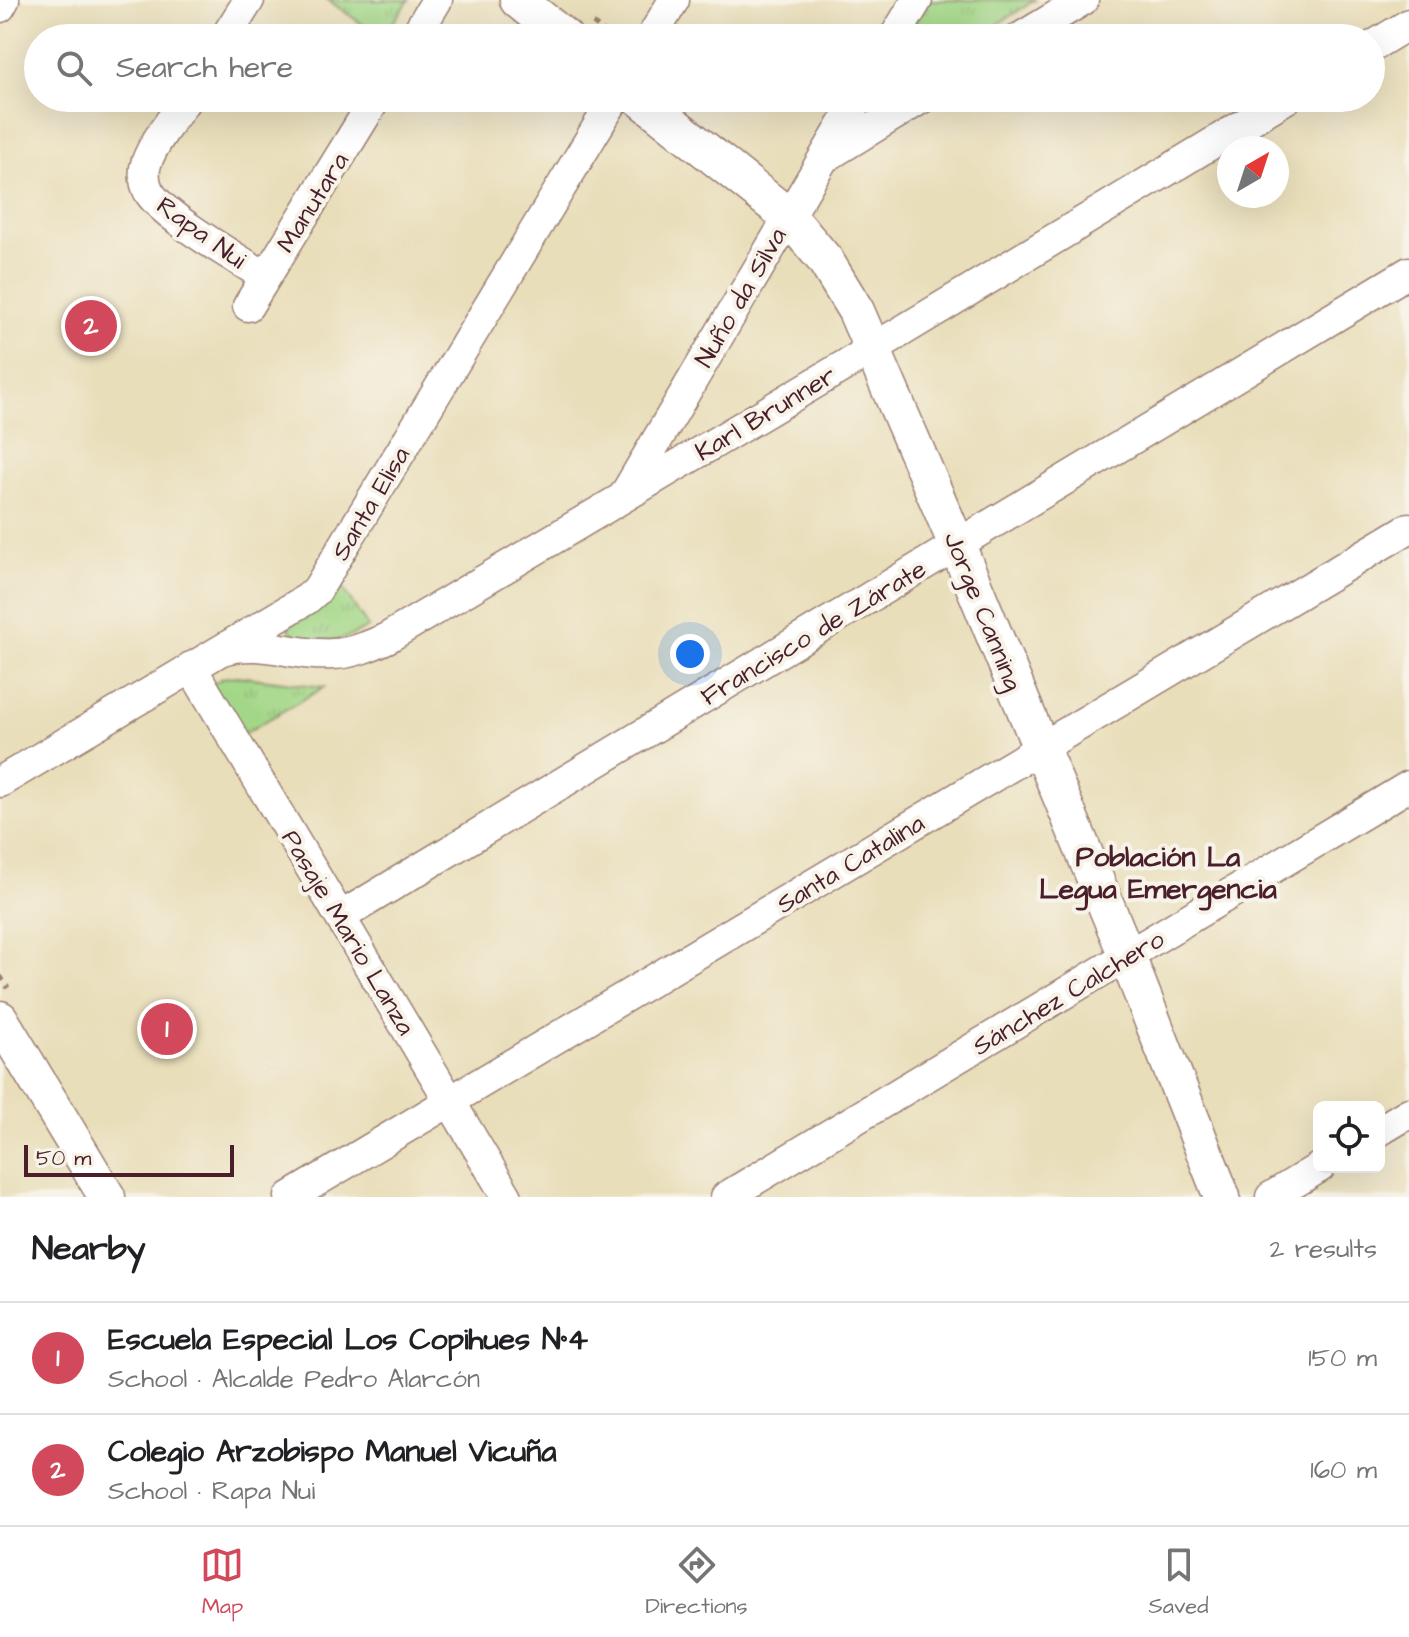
<!DOCTYPE html>
<html lang="en">
<head>
<meta charset="utf-8">
<style>
  body { margin:0; font-family:"Architects Daughter",sans-serif; background:#f6f6f6; color:#202124 }
  .controls { position:absolute; right:24px; bottom:24px; display:grid; overflow:hidden; border-radius:12px; box-shadow:0 8px 32px #0002 }
  .controls button { width:72px; height:72px; display:grid; place-items:center; padding:0; border:0; border-bottom:2px solid #e0e0e0; background:#fff; color:#202124; font:40px sans-serif }
  .compass { position:absolute; left:1217px; top:136px; width:72px; height:72px; border-radius:50%; background:#fff; box-shadow:0 8px 32px #0002; rotate:39deg }
  .scale { position:absolute; left:24px; bottom:20px; width:210px; box-sizing:border-box; padding-left:8px; border:4px solid #4a1f2b; border-top:0; font-size:22px; line-height:28px; white-space:nowrap; color:#4a1f2b; -webkit-text-stroke:6px #f7f3e8; paint-order:stroke }
  .you { position:absolute; left:690px; top:654px; width:28px; height:28px; margin:-20px; border:6px solid #fff; border-radius:50%; background:#1a73e8; box-shadow:0 0 0 12px #1a73e833 }
  .badge { display:grid; place-items:center; width:52px; height:52px; border-radius:50%; background:#d1495b; color:#fff; font-size:26px; font-weight:700 }
  .pin { position:absolute; translate:-50% -50%; border:4px solid #fff; box-shadow:0 2px 8px #0006 }
  .list { margin:0; padding:0; list-style:none }
  h2 { display:flex; justify-content:space-between; align-items:center; height:104px; margin:0; padding:0 32px; font-size:34px }
  h2 small { font-size:26px; font-weight:400; color:#757577 }
  .list li { display:grid; grid-template-columns:52px 1fr auto; gap:24px; align-items:center; box-sizing:border-box; height:112px; padding:0 32px; border-top:2px solid #e0e0e0 }
  .list b { display:block; font-size:30px; white-space:nowrap }
  .list p { margin:0; font-size:26px; white-space:nowrap; color:#757577 }
  .list em { font-size:26px; font-style:normal; color:#757577 }
  .icon { flex:none; width:44px; height:44px; fill:none; stroke:currentColor; stroke-width:2; stroke-linecap:round; stroke-linejoin:round }
  .map { position:relative; flex:none; width:1409px; height:1197px; overflow:hidden }
  .search { position:absolute; background:#fff; box-shadow:0 8px 32px #0002; left:24px; right:24px; top:24px; height:88px; display:flex; align-items:center; gap:20px; box-sizing:border-box; padding:0 28px; border-radius:44px; color:#757577; font-size:30px }
  .sheet { height:328px; background:#fff }
  nav { display:flex; justify-content:space-around; align-items:center; box-sizing:border-box; height:112px; border-top:2px solid #e0e0e0; background:#fff; font-size:22px; color:#757577 }
  nav a { display:grid; justify-items:center; gap:4px }
  nav .on { color:#d1495b }
  .map>svg:first-child { display:block }
  .grass { fill:url(#grass-tufts); stroke:#767b59; stroke-width:2 }
  .lines { fill:none; stroke-linecap:round; stroke-linejoin:round }
  .minor-casing { stroke:#9a7e72; stroke-width:33 }
  .tertiary-casing { stroke:#9a7e72; stroke-width:39 }
  .path { stroke:#9a7e72; stroke-width:5; stroke-dasharray:6 6; stroke-linecap:butt }
  .minor { stroke:#fff; stroke-width:30 }
  .tertiary { stroke:#fff; stroke-width:36 }
  .labels { text-anchor:middle; stroke-width:8; stroke-linejoin:round; paint-order:stroke }
  .street-label { font-size:26px; fill:#4a1f2b; stroke:#f7f3e8 }
  .neighbourhood-label { font-size:28px; font-weight:bold; fill:#4a1f2b; stroke:#f7f3e8 }
</style>
</head>
<body>
<div class="map">
<svg width="1409" height="1197" viewBox="0 0 1409 1197">
  <defs>
    <pattern id="grass-tufts" width="24" height="20" patternUnits="userSpaceOnUse" patternTransform="scale(2)"><rect width="24" height="20" fill="#a3d787"/><path d="M3 7l-1-3M5 7V3M7 7l1-3M15 17l-1-3M17 17v-4M19 17l1-3" fill="none" stroke="#8eb875"/></pattern>
  </defs>
  <rect width="100%" height="100%" fill="#f7f3e8"/>
  <filter id="ink" filterUnits="userSpaceOnUse"><feTurbulence type="fractalNoise" baseFrequency=".0125" numOctaves="2"/><feDisplacementMap in="SourceGraphic" scale="16" xChannelSelector="R" yChannelSelector="G"/><feConvolveMatrix kernelMatrix="1 2 1 2 8 2 1 2 1" color-interpolation-filters="sRGB"/></filter>
  <filter id="wash" filterUnits="userSpaceOnUse"><feTurbulence type="fractalNoise" baseFrequency=".006" numOctaves="4" result="noise"/><feDisplacementMap in="SourceGraphic" scale="32" xChannelSelector="R" yChannelSelector="G"/><feGaussianBlur stdDeviation="1.8" result="paint"/><feColorMatrix in="noise" values="0 0 0 0 0 0 0 0 0 0 0 0 0 0 0 0 0 1.4 0 .05"/><feComposite in="paint" operator="in"/></filter>
  <g filter="url(#wash)">
    <rect width="100%" height="100%" fill="#e9deba"/>
    <path class="grass" d="M328 0H409L382 38Z
      M928 0H1035L976 38H906Z
      M341 586 368 627C338 645 329 642 295 636L288 627 328 599Z
      M237 676 324 687 240 736 211 685 223 678Z"/>
  </g>
  <g filter="url(#ink)">
    <g class="lines">
      <g class="minor-casing">
        <path id="minor" d="M0 7 4 0
          M225 38 249 0
          M414 38 437 0
          M651 38 674 0
          M894 38 917 0
          M1020 38 1083 0
          M1371 47 1409 24
          M187 98C175 116 149 147 145 168 144 176 145 185 149 192 165 218 238 259 266 277
          M829 155 922 98
          M248 306 376 98
          M624 496 859 98
          M222 650C263 638 294 657 333 654 353 653 370 646 387 638L874 348 1287 98
          M191 667 507 1197
          M0 782 307 599 317 590 615 98
          M340 917 1409 272
          M1379 1131 1409 1113
          M290 1197 1409 528
          M726 1197 1409 786
          M1271 1197 1320 1167"/>
      </g>
      <g class="tertiary-casing">
        <path id="tertiary" d="M518 0 565 38
          M640 98 788 216 825 260 856 311 957 545 1127 956 1222 1197
          M0 1019 107 1197"/>
      </g>
      <path class="path" d="M593 23 611 38
        M0 976 8 988"/>
      <use href="#minor" class="minor"/>
      <use href="#tertiary" class="tertiary"/>
    </g>
  </g>
  <g class="labels">
    <g class="street-label">
      <text transform="translate(312 202) rotate(-58)" y="9">Manutara</text>
      <text transform="translate(202 232) rotate(36)" y="9">Rapa Nui</text>
      <text transform="translate(740 297) rotate(-60)" y="9">Nuño da Silva</text>
      <text transform="translate(765 413) rotate(-31)" y="9">Karl Brunner</text>
      <text transform="translate(370 503) rotate(-59)" y="9">Santa Elisa</text>
      <text transform="translate(984 611) rotate(68)" y="9">Jorge Canning</text>
      <text transform="translate(813 632) rotate(-31)" y="9">Francisco de Zárate</text>
      <text transform="translate(850 863) rotate(-31)" y="9">Santa Catalina</text>
      <text transform="translate(349 932) rotate(59)" y="9">Pasaje Mario Lanza</text>
      <text transform="translate(1068 992) rotate(-31)" y="9">Sánchez Calchero</text>
    </g>
    <g class="neighbourhood-label">
      <text x="1158" y="866">Población La<tspan x="1158" dy="32">Legua Emergencia</tspan></text>
    </g>
  </g>
</svg>
<div class="controls">
<button><svg class="icon" aria-label="locate" viewBox="0 0 24 24"><circle cx="12" cy="12" r="6"/><path d="M12 2v4M12 18v4M2 12h4M18 12h4"/></svg></button>
</div>
<svg class="compass" viewBox="-18 -18 36 36"><path d="M0-13l5 13h-10z" fill="#e53935"/><path d="M0 13l5-13h-10z" fill="#757577"/></svg>
<div class="scale">50 m</div>
<div class="you"></div>
<div class="pin badge" style="left:167px;top:1029px">1</div>
<div class="pin badge" style="left:91px;top:326px">2</div>
<div class="search"><svg class="icon" aria-label="search" viewBox="0 0 24 24"><circle cx="10" cy="10" r="6"/><path d="M15 15l6 6"/></svg>Search here</div>
</div>
<section class="sheet">
<h2>Nearby<small>2 results</small></h2>
<ul class="list">
<li><span class="badge">1</span><div><b>Escuela Especial Los Copihues N°4</b><p>School · Alcalde Pedro Alarcón</p></div><em>150 m</em></li>
<li><span class="badge">2</span><div><b>Colegio Arzobispo Manuel Vicuña</b><p>School · Rapa Nui</p></div><em>160 m</em></li>
</ul>
</section>
<nav>
<a class="on"><svg class="icon" aria-label="map" viewBox="0 0 24 24"><path d="M3 6l6-2 6 2 6-2v14l-6 2-6-2-6 2zM9 4v14M15 6v14"/></svg>Map</a>
<a><svg class="icon" aria-label="directions" viewBox="0 0 24 24"><path d="M12 3l9 9-9 9-9-9zM9 14v-3h6M13 9l2 2-2 2"/></svg>Directions</a>
<a><svg class="icon" aria-label="saved" viewBox="0 0 24 24"><path d="M7 4h10v16l-5-4-5 4z"/></svg>Saved</a>
</nav>
</body>
</html>
